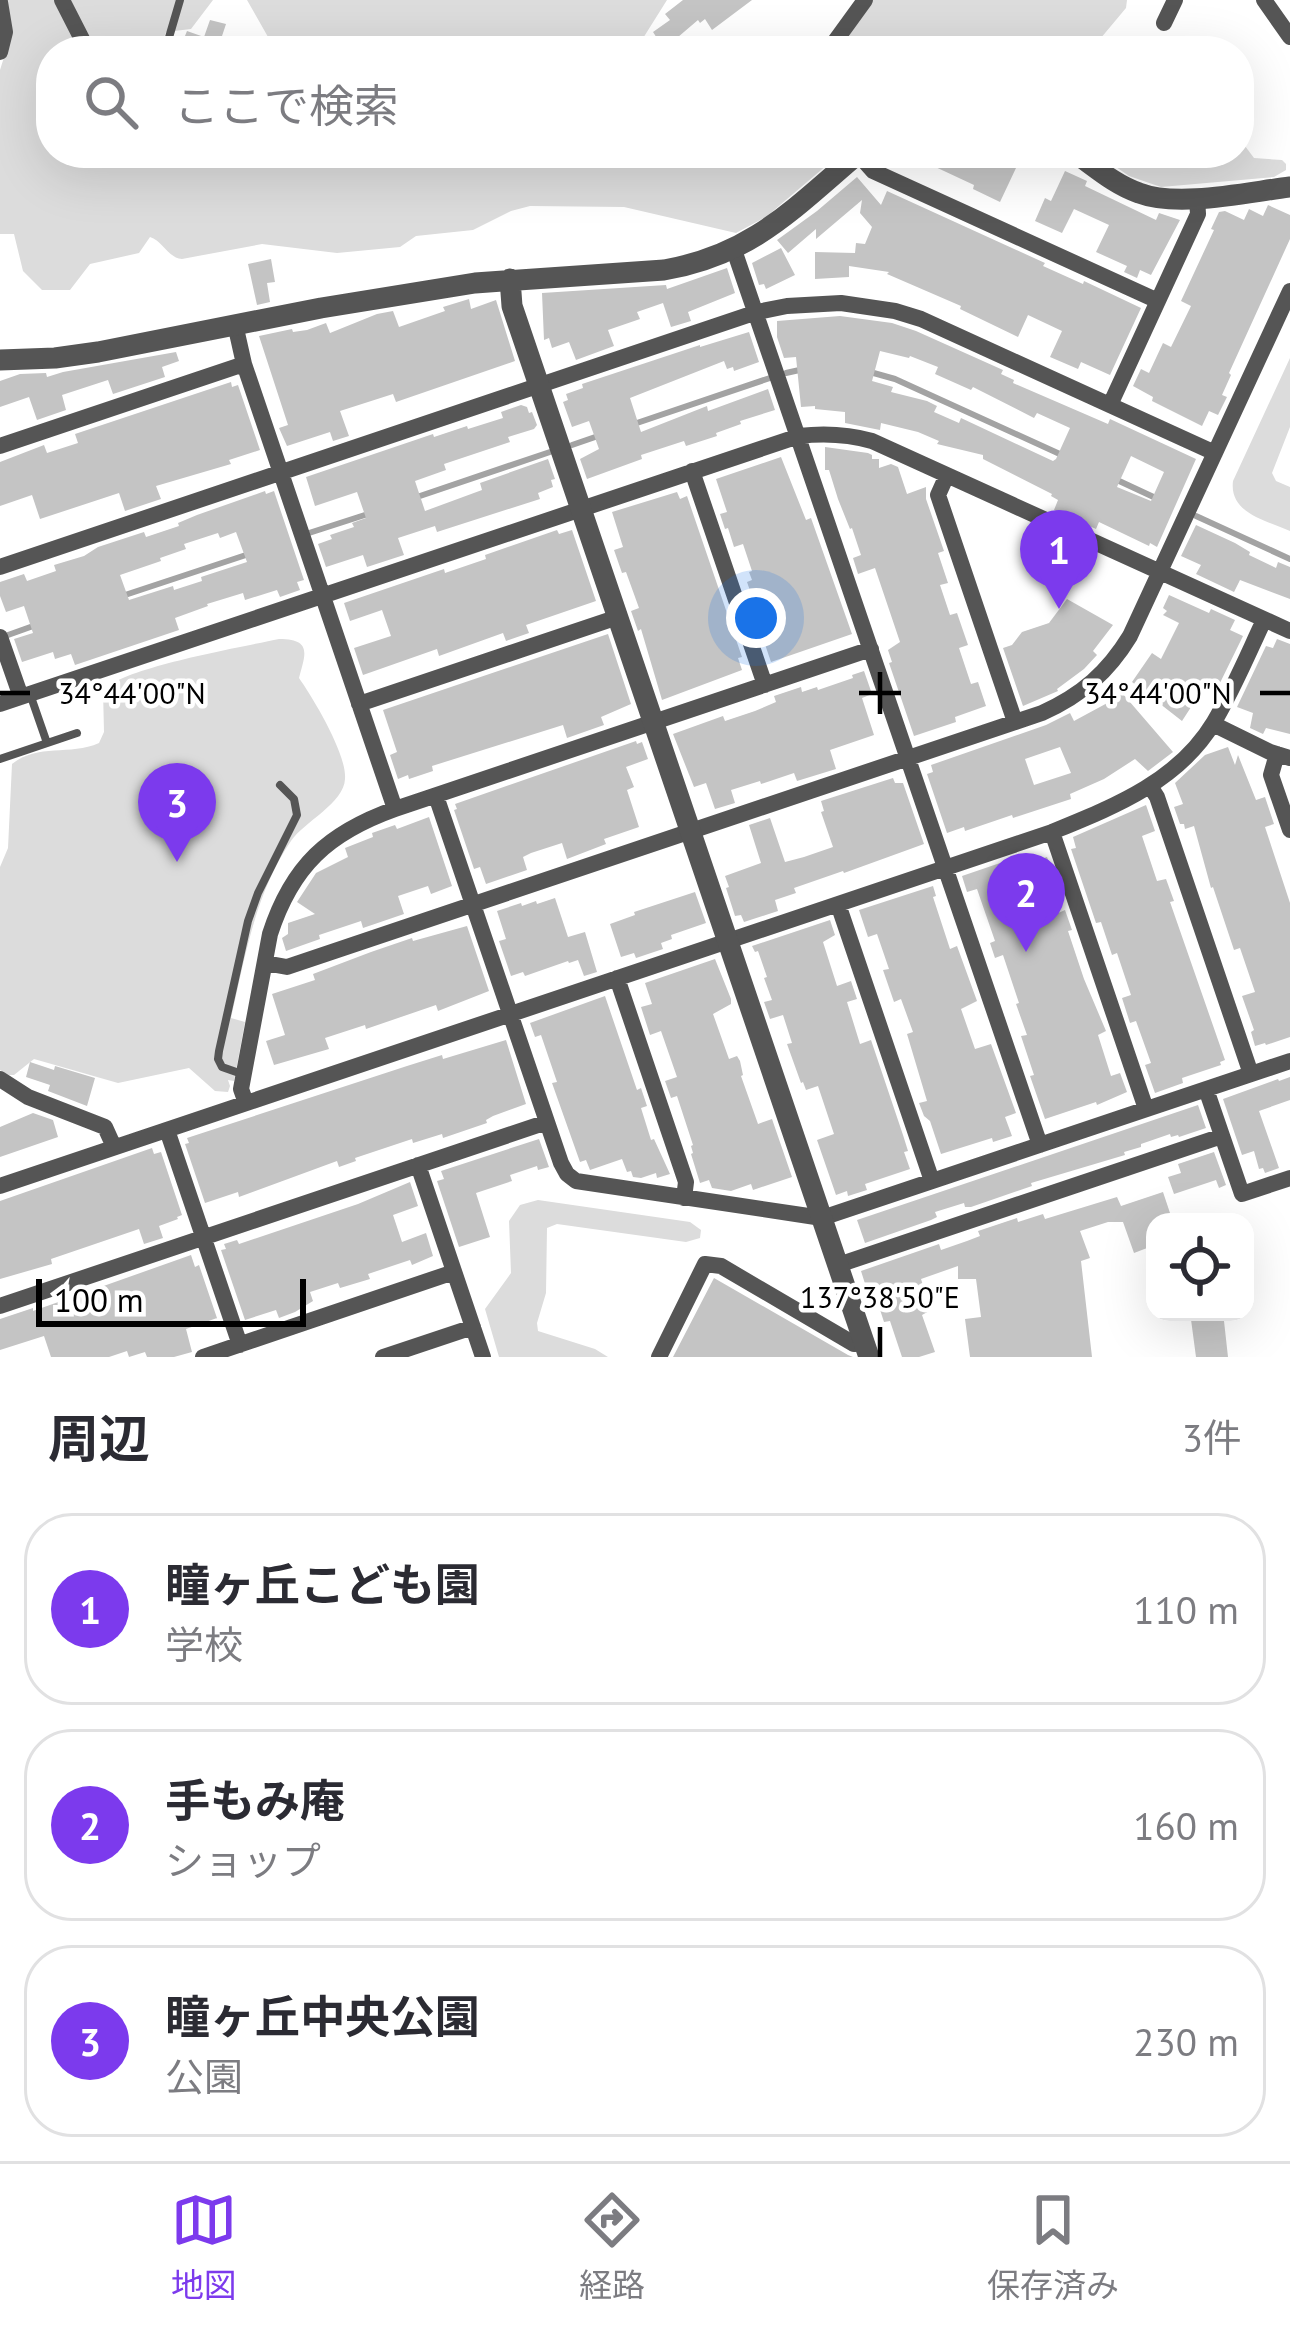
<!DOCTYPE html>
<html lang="ja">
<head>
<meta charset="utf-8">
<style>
  body { margin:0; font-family:"PT Sans","Noto Sans JP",sans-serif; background:#f7f7f7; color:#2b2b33 }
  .controls { position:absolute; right:36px; bottom:36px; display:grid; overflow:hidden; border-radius:24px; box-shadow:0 12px 48px #0002 }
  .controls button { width:108px; height:108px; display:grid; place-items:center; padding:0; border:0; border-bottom:3px solid #e1e1e2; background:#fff; color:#2b2b33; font:60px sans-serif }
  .scale { position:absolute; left:36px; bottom:30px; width:270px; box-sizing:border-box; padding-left:12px; border:6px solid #000; border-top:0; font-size:33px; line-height:42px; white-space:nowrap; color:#000; -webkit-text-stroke:9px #fff; paint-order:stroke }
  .you { position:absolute; left:756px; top:618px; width:42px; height:42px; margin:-30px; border:9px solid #fff; border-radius:50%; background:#1a73e8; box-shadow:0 0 0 18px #1a73e833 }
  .badge { display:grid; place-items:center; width:78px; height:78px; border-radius:50%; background:#7c3aed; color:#fff; font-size:39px; font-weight:700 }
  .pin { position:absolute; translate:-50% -99px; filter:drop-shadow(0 3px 6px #0008) }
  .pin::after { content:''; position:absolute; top:63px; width:42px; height:36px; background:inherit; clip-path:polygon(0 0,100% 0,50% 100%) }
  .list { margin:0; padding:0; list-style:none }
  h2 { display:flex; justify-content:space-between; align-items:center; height:156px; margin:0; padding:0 48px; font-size:51px }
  h2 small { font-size:39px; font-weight:400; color:#7c7c81 }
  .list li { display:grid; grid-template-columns:78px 1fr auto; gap:36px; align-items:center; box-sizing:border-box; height:192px; margin:0 24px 24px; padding:0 24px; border:3px solid #e1e1e2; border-radius:48px }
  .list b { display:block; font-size:45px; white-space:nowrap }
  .list p { margin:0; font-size:39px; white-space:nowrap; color:#7c7c81 }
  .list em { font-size:39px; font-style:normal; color:#7c7c81 }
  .icon { flex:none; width:66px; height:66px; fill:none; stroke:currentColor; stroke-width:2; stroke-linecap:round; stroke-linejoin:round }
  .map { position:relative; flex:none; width:1290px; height:1357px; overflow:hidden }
  .search { position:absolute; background:#fff; box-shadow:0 12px 48px #0002; left:36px; right:36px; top:36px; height:132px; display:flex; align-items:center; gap:30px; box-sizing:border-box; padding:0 42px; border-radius:48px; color:#7c7c81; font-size:45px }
  .sheet { height:804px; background:#fff }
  nav { display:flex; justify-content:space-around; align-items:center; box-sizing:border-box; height:168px; border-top:3px solid #e1e1e2; background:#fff; font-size:33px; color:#7c7c81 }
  nav a { display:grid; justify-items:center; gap:6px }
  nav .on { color:#7c3aed }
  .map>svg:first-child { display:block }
  .green { fill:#dcdcdc }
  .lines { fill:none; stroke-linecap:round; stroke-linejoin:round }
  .stream { stroke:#a3a3a3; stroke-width:6 }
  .building { fill:#c4c4c4; fill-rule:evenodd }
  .service { stroke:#555; stroke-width:8 }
  .minor { stroke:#555; stroke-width:16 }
  .tertiary { stroke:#555; stroke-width:21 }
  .ticks { fill:none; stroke:#000; stroke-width:4.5 }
  .ticks-label { font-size:30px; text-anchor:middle; fill:#000; stroke:#fff; stroke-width:9; stroke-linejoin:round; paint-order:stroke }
</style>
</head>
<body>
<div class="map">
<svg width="1290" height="1357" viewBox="0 0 1290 1357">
  <rect width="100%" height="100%" fill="#fff"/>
  <path class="green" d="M7 0H54L76 45V51H51V153H841L766 217 736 233 624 207 530 206 511 211 473 230 416 236 400 247 337 253 262 244 182 259C168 258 163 241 150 237L139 253 90 264 70 290H42L23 271 14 234H0V70L12 32Z
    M69 0H213L191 29 166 32 159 51H96Z
    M247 0H667L635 51H276Z
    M873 0H1127L1126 8 1090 51H836Z
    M1239 138 1254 158 1282 160 1286 164V170L1274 177 1161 187 1129 176 1096 153H1169L1174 156 1178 153H1239Z
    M1290 358V427L1272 473 1276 481 1290 487V531C1265 520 1229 513 1233 481Z
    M279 639C313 639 305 655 299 678 313 698 347 754 345 779 344 803 304 822 291 841 255 893 245 958 231 1018L245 1022 234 1081 228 1080 230 1086 228 1092 215 1091 189 1068 118 1083 34 1059 14 1075H9L0 1070V867L8 848 12 764C38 743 70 756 99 743L104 732 103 690C125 667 242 647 279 639Z
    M538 1200 690 1222 701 1230 700 1238 686 1242 557 1224 547 1228 546 1293 537 1323 538 1331 595 1349 608 1357H499L485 1309 511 1273 509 1221 520 1205Z"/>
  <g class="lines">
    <path class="stream" d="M870 372 895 379 1062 455
      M786 373 804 369
      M631 425 770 378
      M572 445 601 435
      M1117 480 1160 500
      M417 497 550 452
      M1196 516 1290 559
      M309 533 371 513
      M122 596 252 553
      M8 635 36 625"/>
  </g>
  <path class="building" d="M683 0H752L712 30 705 19 700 23 698 20 664 49 653 32 670 20 665 14Z
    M210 20 226 24 220 42 239 48V51H179L187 31 204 37Z
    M934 153H1023L1000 202 973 189 974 185 929 164Z
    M1065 171 1087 181 1085 186 1156 220 1159 213 1180 220 1151 275 1140 270 1137 278 1124 272 1127 266 1096 252 1109 225 1074 209 1062 233 1035 221 1045 198 1051 201Z
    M857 177 881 205 887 191 1045 263 1043 266 1083 284 1084 281 1141 308 1110 375 1081 362 1078 369 1050 357 1062 331 1028 315 1018 337 960 309 961 306 887 274 889 272 849 266V277L815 279V252L855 253 856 243 865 244 872 227 860 213 862 200 816 239V229L788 253 777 240 817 211Z
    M1268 205 1290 215V239L1229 373 1231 375 1222 395 1227 397 1218 415 1209 411 1202 426 1152 401 1153 397 1133 386 1141 369 1149 373 1163 343 1171 347 1191 306 1181 301 1214 230 1211 229 1219 212 1225 211 1244 220 1249 209 1263 216Z
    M781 248 795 275 766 289 764 284 759 285 752 263Z
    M271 259 275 282 267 283 270 302 257 305 248 264Z
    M727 268 735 293 688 312 691 321 671 327 663 303 637 312 640 319 608 330 614 346 576 360 569 342 552 348 549 338 544 340 542 293 666 285 667 289Z
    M469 299 471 309 496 300 515 361 396 402 393 394 340 411 349 436 333 441 330 432 287 446 279 428 288 425 259 336 292 329 293 332 307 330 326 323 330 333 377 314 393 311 399 327 445 311 443 307Z
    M840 316 892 323 916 331 1003 370 1001 374 1014 380 1013 383 1108 424 1110 419 1196 459 1157 547 1150 543 1149 546 1099 522 1096 529 1054 510 1058 500 1051 496 1052 494 983 459V455L937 444 939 441 918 432 881 423 880 430 845 423V412L815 409V406L801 407 796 357 784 358 777 337V321ZM880 351 909 358 910 356 938 367 935 374 971 390 973 387 1034 418 1037 413 1070 428 1056 459 1053 461 961 418 959 423 934 412 937 406 927 401 891 392 893 387 872 381ZM1131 456 1164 472 1151 501 1117 487Z
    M749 332 759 362 734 371 733 367 727 369 724 361 630 398 641 432 707 406 708 411 768 389 775 410 740 421 741 424 716 433 717 436 686 446 684 441 641 455 642 459 587 479 580 459 599 449 589 421 572 427 563 402 568 400 566 394 583 388 582 384 700 345V347Z
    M176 352 179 361 162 367 165 377 113 394 108 380 62 395 66 410 37 420 29 397 0 407V381L20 374 46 373 47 377 63 372Z
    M231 382 232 387 238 385 260 450 229 460 231 464 156 486 161 499 125 511 119 493 40 519 32 495 0 506V462L44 445 47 453 78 443 75 434Z
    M521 405 527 407 529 413 532 412 537 425 534 429 508 437 510 442 444 464 446 470 415 481 425 511 482 490 480 483 548 459 555 479 551 480 553 487 538 493 540 499 437 532 435 526 398 538 404 555 367 567 363 555 326 567 318 544 332 539 330 535 354 527 352 523 366 518 357 492 315 506 306 477 433 434 434 437 467 426 468 429 503 418 501 412Z
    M825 447 868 453 872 455V459H879V468L891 464 898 467 907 494 926 487V499L944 551 938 553 948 583 940 585 950 615 957 613 968 645 959 648 971 684 978 682 986 706 955 717 956 722 914 736 889 663 892 662 888 650 900 642 875 568 858 574 853 558 861 555 852 528 850 529 838 499 829 470H825Z
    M781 457 806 520 811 518 852 634 771 662 752 606 755 605 747 582 752 580 749 572 752 571 743 544 734 547 728 528 725 529 720 514 727 512 716 479Z
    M265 491 266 494 274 491 304 580 297 582 300 590 280 597 277 590 245 600 243 593 207 604 208 606 175 618 179 630 75 665 71 654 55 659 53 652 22 662 14 639 33 633 24 606 6 612 0 596V582L24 574 27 581 56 571 54 565 84 556 98 547 144 532 146 537 179 526 178 523 197 515ZM236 532 247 562 201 577 202 581 174 590 173 586 129 600 120 575 161 561 160 558 186 549 184 544 218 533 220 538Z
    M677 492 680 499 687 496 742 657 738 658 742 670 662 700 641 629 638 631 631 611 639 608 626 572 622 573 614 550 623 547 612 512Z
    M1196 525 1235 543 1250 552 1249 555 1276 568 1278 562 1290 567V599L1240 580 1234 592 1196 574 1201 565 1181 556Z
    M557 530 559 534 572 530 596 601 526 625 529 633 506 641 503 633 439 656 437 649 363 675 354 648 391 636 382 610 350 621 344 603 444 569 445 573 486 559 485 555Z
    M1169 595 1209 613 1211 609 1235 620 1230 630 1243 636 1217 689 1206 684 1182 721 1132 682 1152 653 1161 659 1179 623 1163 615 1167 611 1163 608Z
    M1067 599 1113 625 1093 651 1097 655 1084 669 1057 689 1058 691 1023 706 1003 648 1012 645 1022 632 1049 623Z
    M608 634 631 704 601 717 604 725 567 738 563 725 432 766 433 771 409 779 408 775 398 779 390 755 397 752 383 710Z
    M1277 639 1290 644V734L1266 728 1263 734 1250 728 1253 713 1237 707 1266 646 1273 648Z
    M864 671 872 694 862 698 874 735 830 750 836 769 797 781 794 773 761 784 760 781 731 790 735 803 715 809 706 783 694 787 673 734 723 716 725 721 755 711 776 702 774 696 801 687 802 692 817 687 818 690 853 678 852 675Z
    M1117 687 1173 752 1148 771 1135 759 1104 779 1070 794 1071 799 1013 818 1012 815 965 831 964 827 947 833 927 774 933 772 931 765 1046 725 1070 713 1074 721 1111 701 1107 697ZM1060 747 1071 773 1034 785 1025 759Z
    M636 741 637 744 642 742 648 759 626 767 634 787 627 790 639 827 604 839 606 844 567 859 562 843 531 853 523 857 527 870 486 884 480 867 474 869 454 810 457 809 455 804Z
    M1228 747 1235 765 1238 755 1256 800 1265 797 1274 824 1265 827 1290 903V1037L1266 1045 1265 1043 1255 1046 1251 1032 1254 1030 1242 996 1255 992 1240 948 1234 950 1213 887 1211 888 1194 826 1185 829 1184 824H1180L1174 807 1183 804 1175 783 1205 755Z
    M893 778 895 783H903L924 844 844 873 843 871 794 888 796 893 775 900 778 911 744 922 741 915 735 916 726 888 729 887 725 876 761 863 749 825 770 818 785 862 804 857 833 847 821 812 824 811 821 801Z
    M1146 805 1155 831 1142 836 1157 881 1166 879 1174 901 1170 902 1225 1060 1220 1062 1221 1065 1182 1078 1183 1083 1155 1093 1145 1065 1151 1063 1136 1021 1130 1023 1122 998 1131 995 1117 953 1112 955 1101 922 1096 923 1071 849 1076 848 1073 837Z
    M429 817 452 886 431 894 428 886 398 896 404 914 363 928 361 921 319 935 320 939 286 951 282 938 288 934V923L315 914 297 902 316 873 348 857 345 848 373 837 372 833 395 825 397 829Z
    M1047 857 1053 874 1044 878 1056 914 1065 910 1072 930 1068 931 1084 979 1106 1031 1098 1035 1111 1076 1120 1073 1127 1092 1097 1105 1096 1102 1045 1119 1030 1076 1034 1075 1021 1036 1027 1035 1016 1004 1019 1003 1003 955 995 958 990 943 995 941 977 889 967 892 962 876 1003 862 1004 866 1015 862 1017 867Z
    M933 886 936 896 933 897 950 949 957 946 977 1001 961 1009 975 1049 991 1044 1016 1113 1005 1117 1012 1136 993 1142 992 1138 941 1154 930 1121 924 1116 919 1103 927 1101 907 1034 913 1032 901 999 894 1002 883 970 889 969 877 934 868 937 859 910Z
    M695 892 706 923 671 935 672 939 661 943 663 949 636 958 634 953 621 957 610 924 635 915 634 912Z
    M555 898 568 937 585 932 597 972 584 976 578 960 569 963 568 961 525 976 523 972 511 976 499 941 506 939 497 911 521 903 522 906 536 901 537 904Z
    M830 920 835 935 823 942 837 986 851 981 857 999 847 1002 860 1044 871 1040 903 1135 908 1151 904 1152 910 1169 865 1184 867 1190 848 1196 847 1191 836 1195 817 1140 834 1134 818 1086 806 1090 803 1082 801 1083 787 1044 792 1043 783 1015 770 1019 764 1002 772 1000 764 978 767 977 758 951 755 952 752 946Z
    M467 926 489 991 438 1011 436 1005 366 1029 365 1025 325 1038 329 1049 274 1065 266 1041 285 1035 272 994 315 980 313 974 371 952 412 938 413 941Z
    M715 959 731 999V1004L713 1014 729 1059 737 1056 740 1061 743 1075 741 1076 758 1124 772 1119 792 1177 753 1190 751 1184 731 1191 712 1188 709 1180 700 1183 691 1154 693 1153 691 1146 693 1145 677 1096 671 1098 665 1081 677 1077 661 1031 650 1035 641 1007 652 1004 645 983Z
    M605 996 637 1090 641 1088 647 1106 641 1108 651 1140 654 1139 670 1174 657 1178 656 1173 641 1178 633 1177 631 1171 627 1172 622 1159 590 1170 586 1160 580 1162 552 1083 557 1082 541 1035 535 1037 530 1023Z
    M506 1040 526 1104 493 1116 486 1120 487 1123 443 1138 442 1134 413 1143 412 1139 355 1158 356 1161 339 1167 337 1161 239 1197 238 1192 205 1203 185 1144 189 1143 187 1138 407 1066 442 1055 443 1059Z
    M30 1062 54 1070 55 1066 95 1078 87 1106 48 1091 50 1085 26 1077Z
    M1290 1077V1100L1259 1111 1279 1168 1265 1173 1263 1168 1259 1169 1254 1151 1242 1155 1223 1099 1278 1079 1279 1081Z
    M1198 1105 1206 1128 1179 1137 1178 1135 1171 1137 1170 1134 1141 1144V1147L1124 1152 1125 1155 1031 1183 1032 1186 971 1207H965L964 1203 935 1212 937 1217 931 1220 865 1243 857 1220Z
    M33 1113 53 1120 58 1137 0 1157V1127Z
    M539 1139 549 1167 538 1170 537 1166 510 1175 512 1181 476 1193 490 1237 459 1247 437 1181 444 1179 441 1171Z
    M152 1148 154 1154 161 1152 182 1215 177 1217 178 1219 159 1226 163 1238 144 1244 139 1229 51 1259 52 1264 0 1279V1201Z
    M1214 1152 1226 1185 1219 1188 1216 1180 1174 1194 1168 1177 1181 1173 1178 1164Z
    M410 1182 418 1206 393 1215 402 1242 426 1233 433 1256 412 1265 410 1260 368 1274 370 1279 340 1288 338 1283 310 1292 313 1301 295 1312 279 1318 276 1310 245 1320 221 1250 226 1249 224 1244 237 1240 239 1244 358 1204Z
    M1163 1192 1173 1222H1155V1245L1134 1253 1123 1222H1108L1080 1231 1090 1258 1081 1261 1092 1357H970L965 1319 981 1317 976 1279H958V1266L921 1279 931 1310 922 1315 935 1352 919 1357H902L890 1321 884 1322 873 1288 867 1290 861 1271 939 1244 941 1250 967 1241 980 1236 978 1231 1017 1218 1018 1222 1043 1214 1045 1219 1117 1197 1121 1206Z
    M191 1255 195 1267 199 1265 218 1321 217 1318 186 1329 192 1352 174 1357H147L145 1352 129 1357 127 1351 109 1357H51L44 1336 0 1350V1319L33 1308V1311Z
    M714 1278 848 1355 853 1357H673Z
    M1190 1312H1223L1228 1357H1196Z"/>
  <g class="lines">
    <path class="service" d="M165 51 180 0
      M30 694 47 743
      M0 759 77 733
      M242 1074 222 1067 218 1059 219 1051 248 921 258 893 297 815 294 799 280 785"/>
    <path class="minor" d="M62 0 88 51
      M1264 0 1290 37
      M0 2 5 32 0 52
      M1164 23 1175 0
      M828 51 865 0
      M858 154 873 171 1158 301
      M734 250 1040 1145
      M235 324 244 364 395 809
      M1110 405 1198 214 1197 198
      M0 446 244 364
      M692 471 765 685
      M947 475 938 495 1015 722
      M0 567 757 312 787 306 841 303 895 311 921 319 1215 453
      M0 637 21 697
      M0 704 799 436C825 433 847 434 872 441L1290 631
      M359 704 618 617
      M1213 724 1270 752 1290 758
      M1277 754 1271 775 1290 830
      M1150 786 1157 797 1251 1074
      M436 796 561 1163 567 1174 576 1181 822 1218 1290 1061
      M1052 832 1146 1109
      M838 904 932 1181
      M265 963 287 967 1042 713C1082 695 1108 672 1130 636L1290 291
      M617 978 686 1182 684 1198
      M0 1079 28 1097 105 1127 114 1147
      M1206 1089 1242 1194 1290 1178
      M246 1103 241 1089 270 934C292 866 328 833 395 809L871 649
      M167 1130 240 1345
      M418 1165 483 1357
      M0 1186 1052 832C1113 807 1178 782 1214 722 1233 690 1248 654 1264 620
      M838 1265 1222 1136
      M0 1306 547 1122
      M203 1357 454 1272
      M383 1357 473 1327
      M659 1357 705 1264 721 1266 854 1344 864 1340"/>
    <path class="tertiary" d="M1075 153C1095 167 1115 185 1139 193 1178 208 1248 192 1290 187
      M510 279 512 306 869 1357
      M0 360 55 358 98 352 321 308 475 283 664 270C752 255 794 208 859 153"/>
  </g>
  <path class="ticks" d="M880 672V714M0 693H30M859 693H901M1260 693H1290M880 1327V1357"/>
  <g class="ticks-label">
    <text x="132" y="704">34°44'00"N</text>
    <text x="1158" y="704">34°44'00"N</text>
    <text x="880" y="1308">137°38'50"E</text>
  </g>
</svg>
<div class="controls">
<button><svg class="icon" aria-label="locate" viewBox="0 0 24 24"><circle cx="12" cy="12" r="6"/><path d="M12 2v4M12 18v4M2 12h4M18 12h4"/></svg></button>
</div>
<div class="scale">100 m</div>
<div class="you"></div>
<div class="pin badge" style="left:1059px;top:609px">1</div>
<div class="pin badge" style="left:1026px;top:952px">2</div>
<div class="pin badge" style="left:177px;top:862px">3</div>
<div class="search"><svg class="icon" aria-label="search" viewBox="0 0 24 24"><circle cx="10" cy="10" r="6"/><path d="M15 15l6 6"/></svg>ここで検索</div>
</div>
<section class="sheet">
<h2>周辺<small>3件</small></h2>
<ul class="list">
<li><span class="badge">1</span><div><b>瞳ヶ丘こども園</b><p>学校</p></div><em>110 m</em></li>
<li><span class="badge">2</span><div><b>手もみ庵</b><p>ショップ</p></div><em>160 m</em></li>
<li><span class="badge">3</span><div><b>瞳ヶ丘中央公園</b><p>公園</p></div><em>230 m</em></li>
</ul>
</section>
<nav>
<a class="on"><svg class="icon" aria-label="map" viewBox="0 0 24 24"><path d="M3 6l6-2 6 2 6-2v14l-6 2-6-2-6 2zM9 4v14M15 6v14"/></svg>地図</a>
<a><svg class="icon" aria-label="directions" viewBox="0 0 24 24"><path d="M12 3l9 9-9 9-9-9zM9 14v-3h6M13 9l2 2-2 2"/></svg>経路</a>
<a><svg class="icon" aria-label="saved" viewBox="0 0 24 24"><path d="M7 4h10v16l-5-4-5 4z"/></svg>保存済み</a>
</nav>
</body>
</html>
